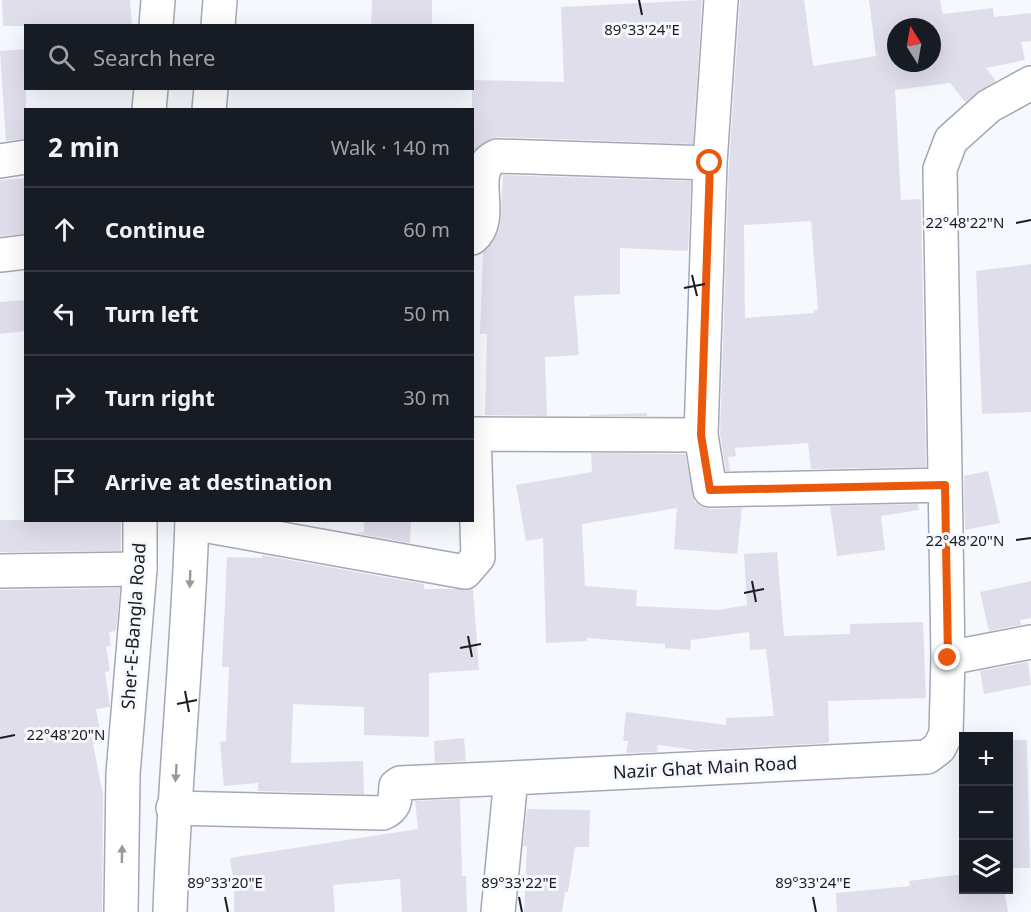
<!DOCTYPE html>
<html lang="en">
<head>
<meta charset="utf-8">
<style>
  body { margin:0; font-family:"Noto Sans",sans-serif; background:#242831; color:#f1f3f6 }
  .controls { position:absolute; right:18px; bottom:18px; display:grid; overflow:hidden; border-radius:0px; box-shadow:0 6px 24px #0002 }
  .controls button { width:54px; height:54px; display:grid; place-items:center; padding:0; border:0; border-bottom:2px solid #363941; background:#171b24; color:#f1f3f6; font:30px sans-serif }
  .compass { position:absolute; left:887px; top:18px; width:54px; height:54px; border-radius:50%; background:#171b24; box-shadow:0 6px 24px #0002; rotate:349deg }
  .stop { position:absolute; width:18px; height:18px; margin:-14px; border:4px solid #ea580c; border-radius:50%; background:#fff }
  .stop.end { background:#ea580c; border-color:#fff; box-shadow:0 2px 6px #0008 }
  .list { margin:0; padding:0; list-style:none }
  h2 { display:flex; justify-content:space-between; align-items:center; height:78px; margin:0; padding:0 24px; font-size:26px }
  h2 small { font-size:20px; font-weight:400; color:#9ea1a6 }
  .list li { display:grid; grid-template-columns:39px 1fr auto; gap:18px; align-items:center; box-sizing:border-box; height:84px; padding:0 24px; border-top:2px solid #363941 }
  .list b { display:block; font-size:22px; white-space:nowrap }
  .list em { font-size:20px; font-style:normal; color:#9ea1a6 }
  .icon { flex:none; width:33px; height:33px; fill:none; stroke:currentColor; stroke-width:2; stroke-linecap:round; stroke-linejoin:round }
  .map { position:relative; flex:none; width:1031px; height:912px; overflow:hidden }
  .search { position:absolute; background:#171b24; box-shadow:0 6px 24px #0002; left:24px; top:24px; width:450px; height:66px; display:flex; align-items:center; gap:15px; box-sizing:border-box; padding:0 21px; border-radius:0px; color:#9ea1a6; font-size:22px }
  .panel { position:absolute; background:#171b24; box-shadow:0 6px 24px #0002; left:24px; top:108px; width:450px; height:414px; border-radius:0px }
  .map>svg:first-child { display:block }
  .building { fill:#e1deec; fill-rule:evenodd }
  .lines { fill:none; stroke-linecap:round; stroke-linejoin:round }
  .minor-casing { stroke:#a2a9b4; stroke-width:36 }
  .highway-casing { stroke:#a2a9b4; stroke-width:36 }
  .minor { stroke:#fff; stroke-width:33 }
  .highway { stroke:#fff; stroke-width:33 }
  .oneway { fill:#98999b }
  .route { stroke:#ea580c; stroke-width:8 }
  .ticks { fill:none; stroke:#1a1c21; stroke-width:2 }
  .labels { text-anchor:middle; stroke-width:6; stroke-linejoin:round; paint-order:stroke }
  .street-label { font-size:18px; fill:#1a1c21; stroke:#f5f8fd }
  .ticks-label { font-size:15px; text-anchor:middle; fill:#1a1c21; stroke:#f5f8fd; stroke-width:6; stroke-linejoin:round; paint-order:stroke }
</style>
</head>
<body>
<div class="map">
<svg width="1031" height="912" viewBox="0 0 1031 912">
  <rect width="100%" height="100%" fill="#f5f8fd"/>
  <path class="building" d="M2 0H130L132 26H3Z
    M372 0H432V26H371Z
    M702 0 693 144 498 137 486 141 472 152V80L564 82 561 7Z
    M740 0H804L813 66 876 56 869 0H940L943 14 993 8 994 17 1031 13V41L1021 42 1025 60 986 68 996 81 965 102 950 83 895 90 901 200 921 199 926 467 811 469 808 443 735 448 736 456 728 457 730 471H726L720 434 729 164ZM896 27H932V63H896ZM811 221 818 310H814V313L745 318 744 225Z
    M26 49V139L6 141 0 51Z
    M503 175 691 181 688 251 620 248V294L574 296 579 355 545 357 547 416 485 415 487 334H480L483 252 494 240 500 224Z
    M26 178V234L0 236V180Z
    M1031 264V412L982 414 976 271Z
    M26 300V331L0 334V302Z
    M647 413V416H590V415Z
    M591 453 685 454 695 502 710 509 742 508 737 554 674 549 677 508 582 524 585 586 637 590 636 606 719 610 747 605 744 554 777 552 784 636 850 634V624L923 622 926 698 828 701 829 743 695 750 658 745 657 752 626 753 628 741H623L626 712 726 725V718L774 716 766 649 750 650 749 632 691 640 690 650 665 648V644L587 638V641L546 643 543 538 526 541 516 485 592 472Z
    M988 471 1000 523 965 530 964 476Z
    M918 504 919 510 881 516 885 550 837 556 830 506Z
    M0 520H121V551L0 552Z
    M364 520H411L410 543 355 533 364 532Z
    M262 555 424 584V589H473L479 670 429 673V737L364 735V707L293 704 291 763 363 761 364 794 258 791V783L224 786 220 742 226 741 229 667H222L227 557 262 558Z
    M1031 581V618L1020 620 1021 625 989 631 980 592Z
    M120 588 116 631 109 632 111 646 106 647 110 671 105 672 110 707 96 709 102 742 93 744 103 795 102 912H0V590Z
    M1028 662 1031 685 984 694 980 671Z
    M464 738 466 761 435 763 434 741Z
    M1008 740H1027L1030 868H1008Z
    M963 742V838L961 746Z
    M460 799 462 876H466L467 912H402L400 879 333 885 335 912H234V885L230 858 418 829 415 801Z
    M527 809 590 810 589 847H575L568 892H565L562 912H524L527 846H523Z
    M963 874V890H1004L1008 912H837L836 893 910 886 909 881Z"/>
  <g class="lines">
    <g class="minor-casing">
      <path id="minor" d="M1031 83 989 106 951 140 940 169 948 658 1031 642
        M0 161 26 157
        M472 238C498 217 465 170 497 156L710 163
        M0 255 26 252
        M701 435 710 163 721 0
        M192 523 465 572 478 557 474 434 701 435 710 490 945 485
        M0 571 140 569
        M173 808 383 813C396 807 395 800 396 786L400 783 511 778
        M498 912 511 778 927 757 939 748 946 734 948 658"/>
    </g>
    <g class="highway-casing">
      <path id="highway" d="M156 26 158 0
        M218 26 220 0
        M149 110 151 88
        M209 110 211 88
        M121 912 123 774 140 569V520
        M170 912C174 781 188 651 192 520"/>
    </g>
    <use href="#minor" class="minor"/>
    <use href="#highway" class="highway"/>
  </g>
  <defs><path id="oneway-solid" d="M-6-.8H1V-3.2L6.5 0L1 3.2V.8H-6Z" transform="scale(1.5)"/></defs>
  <g class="oneway">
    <use href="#oneway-solid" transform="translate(190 579) rotate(92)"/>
    <use href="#oneway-solid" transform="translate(176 773) rotate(94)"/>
    <use href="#oneway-solid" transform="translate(122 854) rotate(-89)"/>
  </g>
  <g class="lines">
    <path class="route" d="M710 163 701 435 710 490 945 485 948 658"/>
  </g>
  <path class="ticks" d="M639 0 642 15M1016 223 1031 220M692 275 697 296M684 288 705 284M1016 540 1031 538M752 581 756 602M744 593 764 589M468 636 472 657M460 648 481 644M185 691 189 712M177 704 197 700M0 738 15 735M225 897 228 912M519 897 522 912M813 897 816 912"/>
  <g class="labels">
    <g class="street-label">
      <text transform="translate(134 626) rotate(-86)" y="6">Sher-E-Bangla Road</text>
      <text transform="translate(705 768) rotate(-3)" y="6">Nazir Ghat Main Road</text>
    </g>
  </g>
  <g class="ticks-label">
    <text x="642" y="35">89°33'24"E</text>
    <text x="965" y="228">22°48'22"N</text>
    <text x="965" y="546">22°48'20"N</text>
    <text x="66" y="740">22°48'20"N</text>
    <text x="225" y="888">89°33'20"E</text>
    <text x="519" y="888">89°33'22"E</text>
    <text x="813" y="888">89°33'24"E</text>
  </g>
</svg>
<div class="controls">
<button>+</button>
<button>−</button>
<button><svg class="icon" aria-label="layers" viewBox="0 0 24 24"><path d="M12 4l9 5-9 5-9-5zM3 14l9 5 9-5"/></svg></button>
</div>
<svg class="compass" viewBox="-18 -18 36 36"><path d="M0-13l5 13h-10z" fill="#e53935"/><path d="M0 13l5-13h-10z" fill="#9ea1a6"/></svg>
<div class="stop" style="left:710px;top:163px"></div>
<div class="stop end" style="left:948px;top:658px"></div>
<div class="search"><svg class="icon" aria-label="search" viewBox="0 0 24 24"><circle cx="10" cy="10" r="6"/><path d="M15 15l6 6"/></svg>Search here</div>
<section class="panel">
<h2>2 min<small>Walk · 140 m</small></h2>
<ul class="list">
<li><svg class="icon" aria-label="ahead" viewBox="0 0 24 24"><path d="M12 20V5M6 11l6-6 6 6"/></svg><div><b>Continue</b></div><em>60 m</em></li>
<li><svg class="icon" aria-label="left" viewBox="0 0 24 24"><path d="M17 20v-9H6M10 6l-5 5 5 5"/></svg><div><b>Turn left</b></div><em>50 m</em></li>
<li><svg class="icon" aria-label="right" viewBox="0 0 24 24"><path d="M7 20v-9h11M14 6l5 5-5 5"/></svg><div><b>Turn right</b></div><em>30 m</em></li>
<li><svg class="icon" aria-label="arrive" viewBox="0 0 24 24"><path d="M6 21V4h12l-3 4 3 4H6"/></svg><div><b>Arrive at destination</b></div></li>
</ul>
</section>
</div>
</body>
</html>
